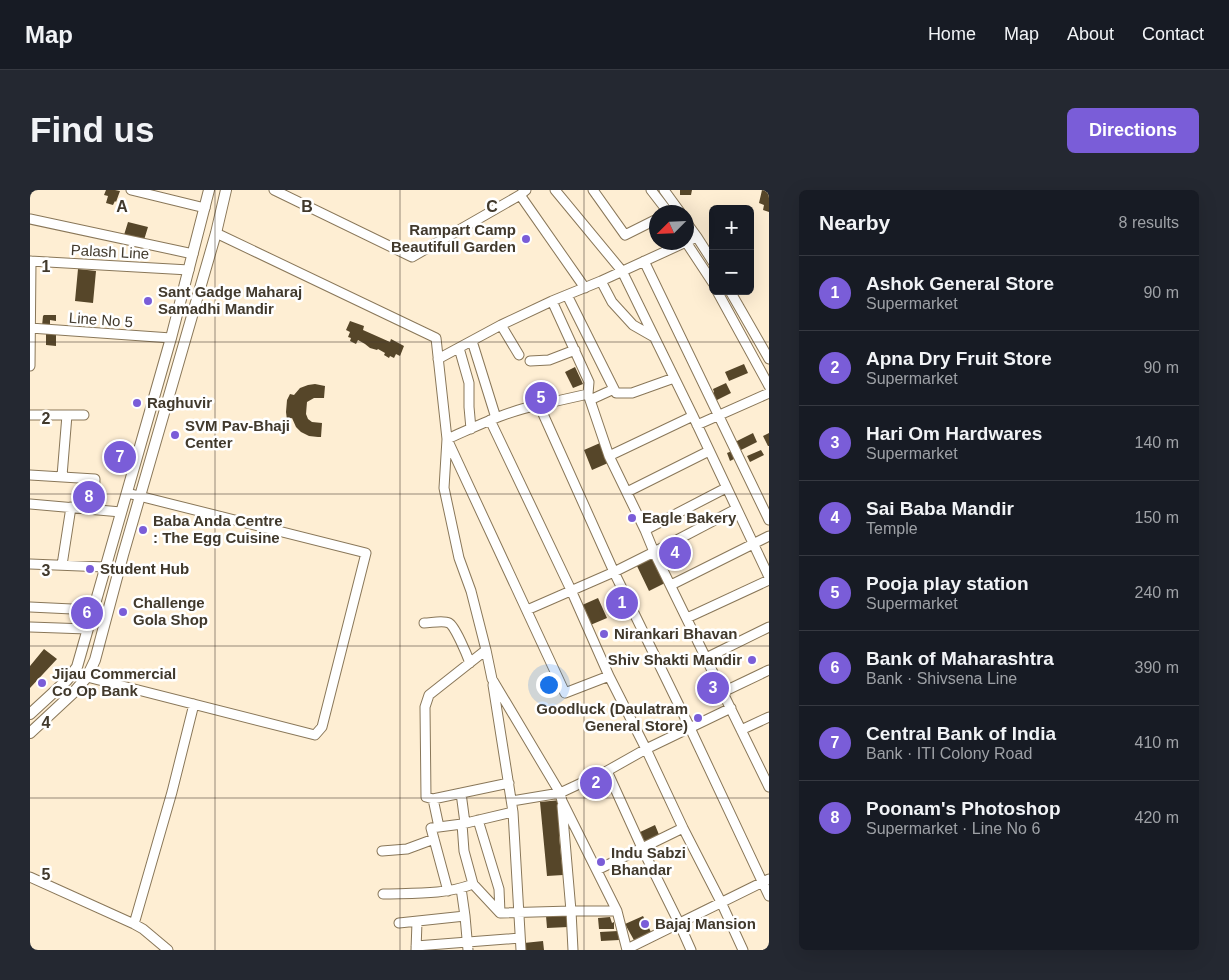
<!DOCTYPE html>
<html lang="en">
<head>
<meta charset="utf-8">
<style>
  body { margin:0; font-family:Arial,sans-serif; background:#242831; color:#f1f3f6 }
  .controls { position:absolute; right:15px; top:15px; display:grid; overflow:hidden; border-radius:8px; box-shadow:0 5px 20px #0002 }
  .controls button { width:45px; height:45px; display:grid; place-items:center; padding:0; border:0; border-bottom:1px solid #363941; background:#171b24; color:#f1f3f6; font:25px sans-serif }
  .compass { position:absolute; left:619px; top:15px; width:45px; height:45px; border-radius:50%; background:#171b24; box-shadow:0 5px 20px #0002; rotate:246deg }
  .you { position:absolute; left:518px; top:494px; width:18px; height:18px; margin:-12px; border:4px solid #fff; border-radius:50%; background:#1a73e8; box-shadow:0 0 0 8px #1a73e833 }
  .badge { display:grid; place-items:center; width:32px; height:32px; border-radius:50%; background:#7a5dd8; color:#fff; font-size:16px; font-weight:700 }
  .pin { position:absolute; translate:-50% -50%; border:2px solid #fff; box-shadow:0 1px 5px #0006 }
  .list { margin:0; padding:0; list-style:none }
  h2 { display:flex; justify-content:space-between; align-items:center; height:65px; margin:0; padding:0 20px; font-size:21px }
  h2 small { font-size:16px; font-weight:400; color:#9ea1a6 }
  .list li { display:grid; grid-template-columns:32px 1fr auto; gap:15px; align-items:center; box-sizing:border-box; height:75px; padding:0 20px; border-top:1px solid #363941 }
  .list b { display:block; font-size:19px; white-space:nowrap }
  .list p { margin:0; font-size:16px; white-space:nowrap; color:#9ea1a6 }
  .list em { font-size:16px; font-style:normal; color:#9ea1a6 }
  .map { position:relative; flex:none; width:739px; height:760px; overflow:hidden; border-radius:8px }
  header { display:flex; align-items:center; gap:30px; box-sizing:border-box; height:70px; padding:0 25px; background:#171b24; border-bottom:1px solid #363941 }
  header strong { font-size:24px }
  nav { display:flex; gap:28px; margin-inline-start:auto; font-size:18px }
  .intro { display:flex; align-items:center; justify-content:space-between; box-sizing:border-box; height:120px; padding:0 30px }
  h1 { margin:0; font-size:35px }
  .button { padding:12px 22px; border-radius:8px; background:#7a5dd8; color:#fff; font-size:18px; font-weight:700 }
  main { display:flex; gap:30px; padding:0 30px }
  aside { flex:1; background:#171b24; border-radius:8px; box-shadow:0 5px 20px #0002 }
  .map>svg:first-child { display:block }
  .building { fill:#564629 }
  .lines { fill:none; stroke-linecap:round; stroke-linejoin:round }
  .minor-casing { stroke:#897759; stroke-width:11 }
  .major-casing { stroke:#897759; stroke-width:12 }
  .minor { stroke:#fff; stroke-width:9 }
  .major { stroke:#fff; stroke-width:10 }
  .grid { fill:none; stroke:#41392c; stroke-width:1; stroke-opacity:0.55 }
  .poi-dot { fill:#7a5dd8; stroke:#fff; stroke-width:2 }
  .labels { text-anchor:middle; stroke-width:5; stroke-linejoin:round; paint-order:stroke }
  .poi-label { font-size:15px; font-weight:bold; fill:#41392c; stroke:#fff; text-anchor:start }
  .street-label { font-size:15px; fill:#41392c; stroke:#fff }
  .grid-label { font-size:16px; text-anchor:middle; font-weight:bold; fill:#41392c; stroke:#fff; stroke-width:5; stroke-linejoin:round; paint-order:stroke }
</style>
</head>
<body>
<header>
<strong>Map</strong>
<nav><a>Home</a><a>Map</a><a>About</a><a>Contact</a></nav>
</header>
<div class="intro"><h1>Find us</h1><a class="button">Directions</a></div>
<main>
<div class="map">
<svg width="739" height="760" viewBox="0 0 739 760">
  <rect width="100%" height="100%" fill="#feeed3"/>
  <path class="building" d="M76 0H85L90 1 86 12 85 11 83 15 76 13 78 6 74 5Z
    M650 0H662L661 5H650Z
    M732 0H739V22L733 20 734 15 729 13Z
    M98 32 118 37 114 50 94 45Z
    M48 79 66 81 63 113 45 111Z
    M14 125H26V131L20 130V136H12L13 126Z
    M320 131 334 136 333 140 360 152 361 149 374 156 370 166 366 164 364 168 360 166 359 168 354 165 355 163 348 159 347 160 340 158 335 154 328 150 326 154 320 151 321 148 318 147 320 142 316 140Z
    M16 141H26V156L16 155Z
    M714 174 718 183 699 191 695 182Z
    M545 177 553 194 543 198 535 182Z
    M696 193 701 203 685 211 682 204 684 202 683 199Z
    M285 194 295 196 294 208H284L277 212 276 224 278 229 282 232 292 233 291 247H288L279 246 271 242 266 237 262 228 257 230 256 222 257 210 260 204 264 205 270 198 278 195Z
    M723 243 727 252 709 261 705 252Z
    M739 243V256H738L733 246Z
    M570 253 578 273 562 280 554 260Z
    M731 260 734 265 720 272 717 266Z
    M702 261 704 269 700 271 697 263Z
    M624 368 635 393 619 401 607 376 611 374V372H615Z
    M568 408 577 428 558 436 550 416Z
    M14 459 27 469 0 498V476Z
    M530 610 533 644 529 645 533 685 517 686 510 612Z
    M625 635 630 647 613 654 608 643Z
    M536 724V730H538V737L517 738 516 726Z
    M613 726 622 744 605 752 595 734Z
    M580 727 582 733 584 732V739H569L568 728Z
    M588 741 589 750 571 751 570 742Z
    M513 751 514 760H495L494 753Z"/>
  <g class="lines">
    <g class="minor-casing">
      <path id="minor" d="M101 0 175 18
        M244 0 382 67 490 5 496 0
        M525 0 592 81 663 226 739 387
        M563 0 595 45 625 30
        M621 0 638 22
        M634 0 650 22
        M490 5 555 98
        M0 29 163 64
        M656 32 667 47 683 72
        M186 43 406 148 417 249 414 298 429 368 441 401 456 460 462 489 530 603 532 611 587 721 597 760
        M656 52 683 93
        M0 71 159 80
        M614 71 739 330
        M571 91 582 112 603 135 624 147
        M687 101 739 196
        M700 101 739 169
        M537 105 586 203H602L644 188
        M522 111 559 192 558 204 579 266 615 340 624 362 739 597
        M471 135 489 165
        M0 138 141 148
        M442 151 466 228
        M429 158 439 193V217L441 239
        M408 169 471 135 522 111 571 91 667 47
        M500 171 519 170 545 160
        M0 176 1 71
        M560 210 584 199
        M509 215 558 204
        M0 225H54
        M460 230 541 400 579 486 616 559 653 638 691 712 713 760
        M667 235 739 203
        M579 266 663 226
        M0 285 65 289 64 319
        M32 286 37 225
        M597 302 679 261
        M0 314 91 322
        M615 340 696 298
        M0 374 75 377
        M32 375 41 317
        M641 395 739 346
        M0 417 63 420
        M497 420 584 382 624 362 706 319
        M657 428 739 390
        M394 433C401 433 413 430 419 433 425 436 437 465 440 473
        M0 437 57 439
        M456 460 399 505 395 517 396 607 403 609 479 593
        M676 468 739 437
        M579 486 535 503 417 249C447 236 477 221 509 215L584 382 660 538 739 706
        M57 487 285 545 292 537 336 363 97 303
        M463 495 483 622 491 760
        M693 502 739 480
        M711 540 739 527
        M577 581 612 658 649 733 661 760
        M431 603 435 633
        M403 609 409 637
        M482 611 530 603 577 581 616 559 701 518
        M532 616 541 721 543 760
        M448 630 469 699 470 723
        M432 634 434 661 443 694 470 723 541 721H587
        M352 661 377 659 404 649
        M567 680 653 638
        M0 687 104 734 113 739 138 760
        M431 698 435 726 438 760
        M418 701 401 638 432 634 483 622
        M353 704C383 703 415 705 443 694
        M369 733 435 726
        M104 734 142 602 164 514
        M386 756 490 748
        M597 759 739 689
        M386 760 387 732"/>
    </g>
    <g class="major-casing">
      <path id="major" d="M0 524 37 490 47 477 141 148 179 0
        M0 543 43 503 57 487 65 470 93 365 186 43 196 0"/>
    </g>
    <use href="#minor" class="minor"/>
    <use href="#major" class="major"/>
  </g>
  <path class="grid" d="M185 0V760M370 0V760M554 0V760M0 152H739M0 304H739M0 456H739M0 608H739"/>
  <g class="poi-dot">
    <circle cx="496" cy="49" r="5"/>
    <circle cx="118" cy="111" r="5"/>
    <circle cx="107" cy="213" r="5"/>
    <circle cx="145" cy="245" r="5"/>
    <circle cx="602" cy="328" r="5"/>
    <circle cx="113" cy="340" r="5"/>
    <circle cx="60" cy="379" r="5"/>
    <circle cx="93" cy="422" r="5"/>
    <circle cx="574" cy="444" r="5"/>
    <circle cx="722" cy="470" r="5"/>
    <circle cx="12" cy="493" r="5"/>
    <circle cx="668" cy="528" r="5"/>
    <circle cx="571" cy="672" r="5"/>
    <circle cx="615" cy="734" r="5"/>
  </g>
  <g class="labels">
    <g class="poi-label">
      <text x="486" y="45" text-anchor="end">Rampart Camp<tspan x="486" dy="17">Beautifull Garden</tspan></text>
      <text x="128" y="107">Sant Gadge Maharaj<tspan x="128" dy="17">Samadhi Mandir</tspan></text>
      <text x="117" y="218">Raghuvir</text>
      <text x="155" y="241">SVM Pav-Bhaji<tspan x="155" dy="17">Center</tspan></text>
      <text x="612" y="333">Eagle Bakery</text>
      <text x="123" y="336">Baba Anda Centre<tspan x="123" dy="17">: The Egg Cuisine</tspan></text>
      <text x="70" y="384">Student Hub</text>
      <text x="103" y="418">Challenge<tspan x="103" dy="17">Gola Shop</tspan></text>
      <text x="584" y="449">Nirankari Bhavan</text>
      <text x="712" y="475" text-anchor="end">Shiv Shakti Mandir</text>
      <text x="22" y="489">Jijau Commercial<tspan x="22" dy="17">Co Op Bank</tspan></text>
      <text x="658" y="524" text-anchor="end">Goodluck (Daulatram<tspan x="658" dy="17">General Store)</tspan></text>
      <text x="581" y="668">Indu Sabzi<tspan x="581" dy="17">Bhandar</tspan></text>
      <text x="625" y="739">Bajaj Mansion</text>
    </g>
    <g class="street-label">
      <text transform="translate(80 62) rotate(3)" y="5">Palash Line</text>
      <text transform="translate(71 130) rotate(4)" y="5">Line No 5</text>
    </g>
  </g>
  <g class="grid-label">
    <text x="92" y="22">A</text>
    <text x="277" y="22">B</text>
    <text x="462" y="22">C</text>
    <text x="16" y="82">1</text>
    <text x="16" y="234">2</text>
    <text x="16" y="386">3</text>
    <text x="16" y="538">4</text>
    <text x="16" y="690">5</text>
  </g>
</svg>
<div class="controls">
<button>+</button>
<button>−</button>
</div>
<svg class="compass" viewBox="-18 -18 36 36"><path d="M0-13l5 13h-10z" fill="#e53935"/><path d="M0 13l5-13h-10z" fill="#9ea1a6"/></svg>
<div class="you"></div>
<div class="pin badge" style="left:592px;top:413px">1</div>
<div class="pin badge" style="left:566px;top:593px">2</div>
<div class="pin badge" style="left:683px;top:498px">3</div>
<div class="pin badge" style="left:645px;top:363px">4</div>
<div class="pin badge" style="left:511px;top:208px">5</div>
<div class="pin badge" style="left:57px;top:423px">6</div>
<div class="pin badge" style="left:90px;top:267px">7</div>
<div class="pin badge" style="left:59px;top:307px">8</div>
</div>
<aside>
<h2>Nearby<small>8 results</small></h2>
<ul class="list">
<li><span class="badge">1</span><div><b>Ashok General Store</b><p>Supermarket</p></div><em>90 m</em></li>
<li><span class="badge">2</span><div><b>Apna Dry Fruit Store</b><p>Supermarket</p></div><em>90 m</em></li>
<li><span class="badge">3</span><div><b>Hari Om Hardwares</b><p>Supermarket</p></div><em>140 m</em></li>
<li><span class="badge">4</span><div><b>Sai Baba Mandir</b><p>Temple</p></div><em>150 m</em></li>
<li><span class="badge">5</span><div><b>Pooja play station</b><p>Supermarket</p></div><em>240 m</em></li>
<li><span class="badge">6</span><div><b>Bank of Maharashtra</b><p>Bank · Shivsena Line</p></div><em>390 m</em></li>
<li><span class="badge">7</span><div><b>Central Bank of India</b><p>Bank · ITI Colony Road</p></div><em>410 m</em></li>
<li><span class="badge">8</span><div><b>Poonam's Photoshop</b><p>Supermarket · Line No 6</p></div><em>420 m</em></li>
</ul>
</aside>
</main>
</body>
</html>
